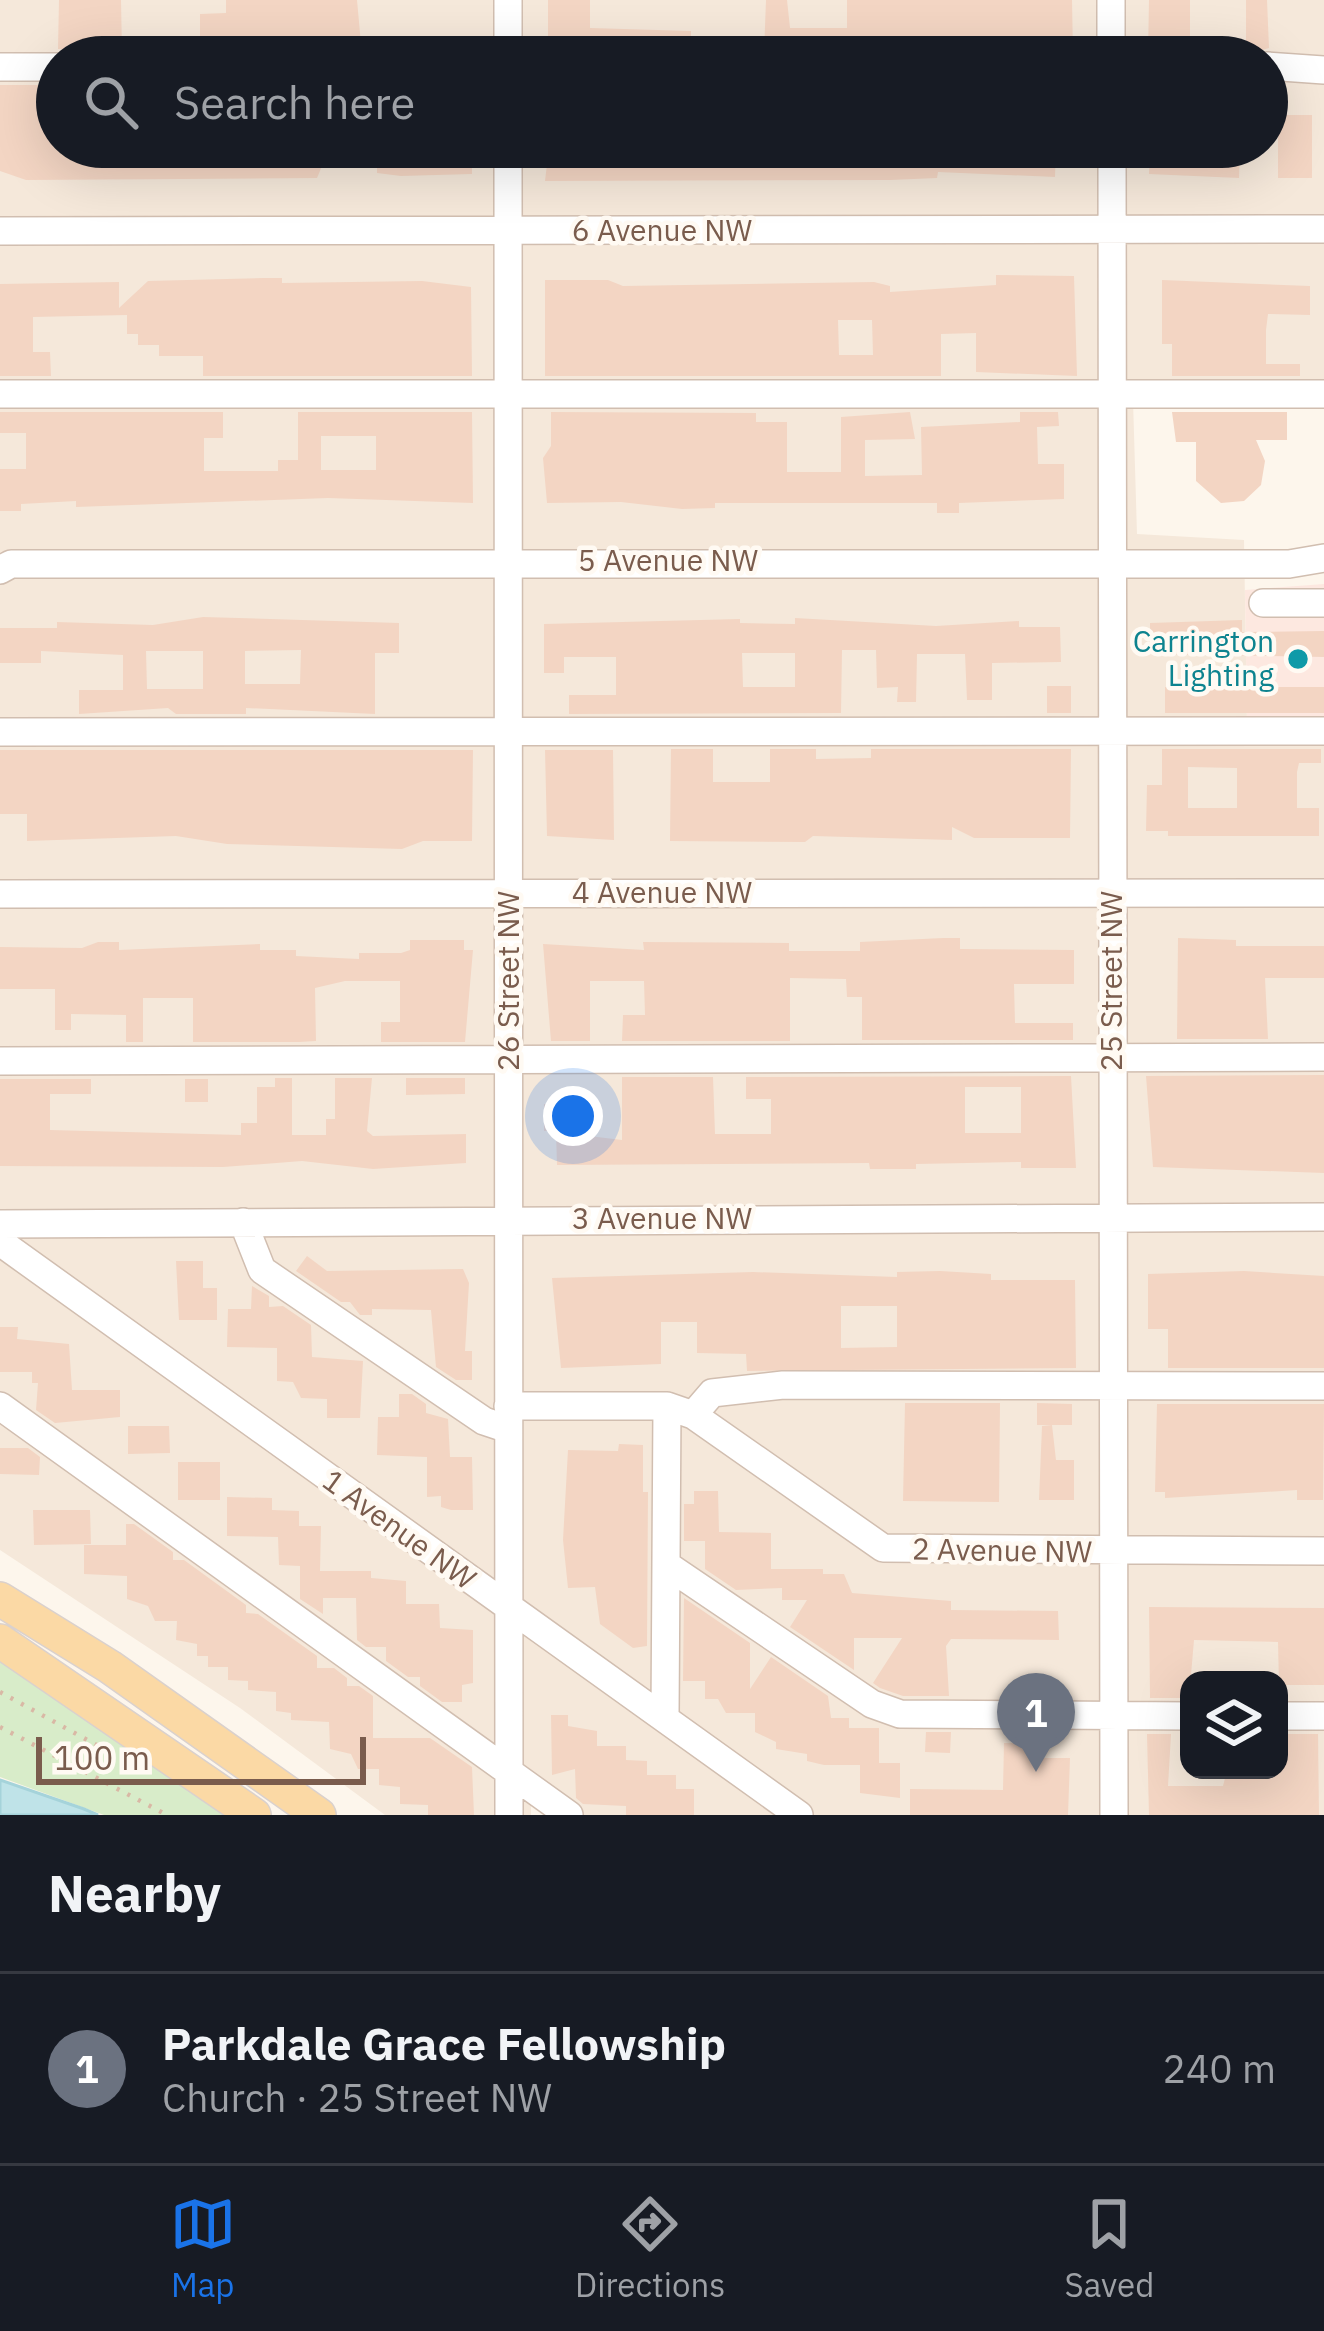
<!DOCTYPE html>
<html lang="en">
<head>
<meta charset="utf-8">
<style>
  body { margin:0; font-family:"IBM Plex Sans",sans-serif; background:#20242c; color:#f1f3f6 }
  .controls { position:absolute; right:36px; bottom:36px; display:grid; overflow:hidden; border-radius:24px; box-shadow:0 12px 48px #0002 }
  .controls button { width:108px; height:108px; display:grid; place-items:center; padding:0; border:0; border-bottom:3px solid #363941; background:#171b24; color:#f1f3f6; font:60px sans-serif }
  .scale { position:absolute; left:36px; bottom:30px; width:330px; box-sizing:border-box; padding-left:12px; border:6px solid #7a5c4d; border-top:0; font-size:33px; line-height:42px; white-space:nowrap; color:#7a5c4d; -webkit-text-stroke:9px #fffaf3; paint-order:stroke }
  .you { position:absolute; left:573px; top:1116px; width:42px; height:42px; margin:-30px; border:9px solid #fff; border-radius:50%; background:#1a73e8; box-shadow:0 0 0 18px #1a73e833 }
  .badge { display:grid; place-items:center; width:78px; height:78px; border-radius:50%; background:#1a73e8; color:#fff; font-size:39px; font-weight:700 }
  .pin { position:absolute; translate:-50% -99px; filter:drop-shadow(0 3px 6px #0008) }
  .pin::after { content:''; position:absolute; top:63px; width:42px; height:36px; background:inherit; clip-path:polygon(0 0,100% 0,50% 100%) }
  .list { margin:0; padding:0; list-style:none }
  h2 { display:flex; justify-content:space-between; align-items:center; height:156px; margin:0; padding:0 48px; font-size:51px }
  h2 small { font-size:39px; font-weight:400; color:#9ea1a6 }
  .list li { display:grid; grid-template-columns:78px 1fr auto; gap:36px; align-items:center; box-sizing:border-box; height:192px; padding:0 48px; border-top:3px solid #363941 }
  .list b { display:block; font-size:45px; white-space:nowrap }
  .list p { margin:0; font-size:39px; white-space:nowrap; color:#9ea1a6 }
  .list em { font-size:39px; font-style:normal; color:#9ea1a6 }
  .icon { flex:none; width:66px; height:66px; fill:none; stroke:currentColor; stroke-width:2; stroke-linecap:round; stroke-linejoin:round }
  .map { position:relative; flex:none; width:1324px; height:1815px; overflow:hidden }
  .search { position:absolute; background:#171b24; box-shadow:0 12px 48px #0002; left:36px; right:36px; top:36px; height:132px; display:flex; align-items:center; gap:30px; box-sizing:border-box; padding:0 42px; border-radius:66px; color:#9ea1a6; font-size:45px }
  .sheet { height:348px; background:#171b24 }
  nav { display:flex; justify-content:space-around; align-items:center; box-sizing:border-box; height:168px; border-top:3px solid #363941; background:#171b24; font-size:33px; color:#9ea1a6 }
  nav a { display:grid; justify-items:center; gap:6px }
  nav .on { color:#1a73e8 }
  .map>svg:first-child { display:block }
  .residential { fill:#f5e8da; fill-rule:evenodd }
  .commercial { fill:#fde8e0 }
  .green { fill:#d8ecc9 }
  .water { fill:#bfe3e8; stroke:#a5d3da; stroke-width:3 }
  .building { fill:#f3d5c3; fill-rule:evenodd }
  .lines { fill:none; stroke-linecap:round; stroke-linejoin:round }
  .minor-casing { stroke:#d1beb0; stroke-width:30 }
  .major-casing { stroke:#dad1cd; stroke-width:36 }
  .path { stroke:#d9b8a5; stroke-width:4.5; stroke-dasharray:3 9; stroke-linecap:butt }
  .minor { stroke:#fff; stroke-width:27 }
  .major { stroke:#fbd9a5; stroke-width:33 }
  .culture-dot { fill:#0f9aa8; stroke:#fffaf3; stroke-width:4.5 }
  .labels { text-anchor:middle; stroke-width:9; stroke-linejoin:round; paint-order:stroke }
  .street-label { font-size:30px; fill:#7a5c4d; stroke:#fffaf3 }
  .culture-label { font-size:30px; fill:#0d838f; stroke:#fffaf3; text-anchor:end }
</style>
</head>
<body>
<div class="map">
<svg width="1324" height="1815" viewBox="0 0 1324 1815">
  <rect width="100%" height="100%" fill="#fdf6ec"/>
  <path class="residential" d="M0 0H1324V400H1133L1137 534 1244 540 1247 724 1324 723V1815H559L531 1797V1815H385L240 1708 0 1550ZM57 57H1267V147H57ZM1189 1680H1279V1770H1189Z"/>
  <path class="commercial" d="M1324 584V723L1247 724 1245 590Z"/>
  <path class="green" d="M0 1657 228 1815H104L0 1777Z"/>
  <path class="water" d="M0 1780 84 1809 98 1815H0Z"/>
  <path class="building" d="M59 0H121L122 53 58 49Z
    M226 0H357L362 55H251V42L200 43V14L226 13Z
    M548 0H590V28L691 31V56L548 57Z
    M766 0H787L790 28H847V0H1072L1073 55 764 53Z
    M1149 0H1190V55H1148Z
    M1246 0H1267L1269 48 1256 52H1246Z
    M0 85H57V147H472V174L401 176 377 173V166H322L317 178 26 180 0 171Z
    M1278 115H1312V178H1278Z
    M549 147H1056L1055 177 938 172 937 178 890 180 545 181Z
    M1150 147H1240L1239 178 1149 174Z
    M996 275 1074 276 1077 376 976 372V333L941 334V376H545V280H608L623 286 874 282 890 286V292L996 285ZM838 320H872L873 355H839Z
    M263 278H282V283L422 281 471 287 472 376H203V356H159V345H138V334H127V315L33 317V352H50L51 376H0V284L119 282V308L148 281Z
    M1162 280 1310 286V315L1268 314 1266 330V364H1300V376H1172V344H1162Z
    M0 412H223V438H204V471H278V460H298V412H472L473 503 328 498 76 507V501L21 504V511H0V469H26V433H0ZM321 436H376V470H321Z
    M551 412 756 413V422H787V472H841V417L910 412 915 439 865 440V476L922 475 921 427 1020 422V412H1058L1059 426 1037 427 1038 464H1064V499L959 503V513H937V503H715V508L682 509 621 502 547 503 543 458 551 446Z
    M1172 412H1287V440H1256L1265 461 1261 485 1244 501 1221 503 1196 481V442H1176Z
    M203 617 399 623V653H375V714L246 708V714H176L168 708 79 714V690H123V655L41 651V663H0V628H57V622L153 625ZM301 650 300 684H245V651ZM146 651H203V689H147Z
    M795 618 936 626 1019 621V627H1060L1061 662 992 663V700H967L965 654H917L916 702H897L898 687 877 688 876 650H842L841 713 569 714V695H616V657H564V673H544V624L740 619V623L795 624ZM742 653H795V687H743Z
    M1242 620V632L1324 631V657L1150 654V623Z
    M1047 686H1071V713H1047Z
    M1165 687H1324V713H1165Z
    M671 749H713V782H770V749H816V759L871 758V749H1071L1070 838H974L952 827V840L813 836 805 842 670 841Z
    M1162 749H1321V763H1299L1297 772V808H1319V836H1168V831H1146L1147 785H1162ZM1188 767 1237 768V808H1188Z
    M0 750H473L472 841H423L402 849 227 844 176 836 27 841V814H0Z
    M545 750H613L614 840 547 836Z
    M943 938H960V949L1074 950V984H1014L1015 1023H1073V1040H862V997H847L846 979 790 978V1041H622L623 1015H645L644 981H590V1041H551L543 944 644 950 643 942 789 943V951H860V942Z
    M1178 938 1236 940V946H1324V978H1265L1268 1039H1177Z
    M410 940H464V950H473L465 1042H381V1022H400V981H345L315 988 316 1041 299 1042H193V998H143V1042H126V1015L71 1014V1030H55V989H0V947L82 948 98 942H119V950L260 944V950H296V956L359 959V953H401L410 950Z
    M1324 1075V1173L1153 1167 1146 1076Z
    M1071 1076 1076 1168H1021V1162L916 1164V1169H870L869 1163 557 1165 556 1132 622 1140V1077H713L715 1134H771V1099H746V1077ZM965 1087H1021V1133H965Z
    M275 1078H292V1135H326V1119H335V1078H372L367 1131 373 1136 466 1134V1163L373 1169 302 1161 223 1167 0 1166V1079H91V1094H50V1130L241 1135V1123H257V1087H275Z
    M406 1078H465V1094L406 1095Z
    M185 1079H208V1102H185Z
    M544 1104H573V1131H544Z
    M307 1256 327 1271 463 1269 469 1283 465 1351H472V1380H456L436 1367 431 1310 372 1309V1315H360L350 1302H341L296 1271Z
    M176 1261H203V1288H217V1320H179Z
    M940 1271 991 1274V1280H1075L1076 1368 747 1371 746 1354 697 1353V1322H661V1364L561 1368 552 1278 753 1272 897 1277V1272ZM841 1306H897V1347L841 1348Z
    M1244 1271 1324 1276V1368H1168V1329H1148V1274Z
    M252 1286 269 1296V1307L283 1306 311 1325 312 1357 363 1361 360 1418H327V1399L301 1398 293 1382 277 1381V1348L227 1347 228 1309H251Z
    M0 1327H18L17 1339 69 1344 72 1390H120V1417L55 1423 36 1410 38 1383H32V1372H0Z
    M399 1394H412L426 1404V1413L448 1419 450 1457H472L473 1510H451L441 1507V1496L427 1497V1457L377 1455 378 1417H399Z
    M905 1403H1000L999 1502 903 1501Z
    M1037 1403 1072 1404V1425H1037Z
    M1157 1404H1324L1323 1500H1297V1490L1165 1498V1492H1155Z
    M1052 1425 1056 1460H1074V1500H1039L1042 1426Z
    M128 1426H169L170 1453 128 1454Z
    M619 1444 643 1445V1492H648L647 1646 633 1648 600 1624 595 1587 568 1588 563 1540 568 1450 618 1451Z
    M0 1448H28L40 1457 39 1475 0 1474Z
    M178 1462H220V1500H178Z
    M694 1491H718L719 1532 771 1533V1569H823V1574H844L852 1593 951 1601V1610L1058 1611 1059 1640 951 1639 946 1646 949 1696H903L880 1688 873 1683 902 1638H854V1670L790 1627 807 1600H782V1588L736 1590 705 1569V1541H684V1504H694Z
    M227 1497 272 1498V1510L299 1511V1526H321L320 1571H371V1578L406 1581V1604H439L440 1628 473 1630V1683L462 1685V1702H442L420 1686V1677H408L386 1661V1647H366L357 1640 356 1598H323V1614L300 1599V1566L279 1565 278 1537 227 1536Z
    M33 1510H90L91 1544 34 1545Z
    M126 1524H134L173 1552V1560H184L246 1605V1613L258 1614 317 1656V1668H334L347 1678V1686H359L373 1696V1738H430L472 1767 474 1815H428V1805L400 1804V1787L379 1785V1769H358L351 1754 330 1749 329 1722 291 1720V1713L276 1711V1692L248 1690V1681L228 1680V1667H208V1656H197V1644L176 1640 177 1621H155L148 1606 127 1599V1576L84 1574V1545H126Z
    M684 1598 750 1643V1689L771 1657 828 1696 831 1718H849V1728H879V1763H900V1798L860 1793V1765H824L807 1761V1754L776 1749V1742L755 1732V1713H726L718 1699H705V1681H683Z
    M1149 1607 1324 1608V1685H1279L1278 1642 1194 1640 1189 1698H1150Z
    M551 1715H568V1726L597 1731V1746H626V1760L647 1761V1775H676V1789H694V1815H626V1806L583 1804 576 1798 575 1769 552 1775Z
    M926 1732H951L950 1753 925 1752Z
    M1147 1734H1171L1168 1786H1223L1227 1770H1279V1734H1318L1319 1815H1149Z
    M1004 1743 1043 1744 1042 1758H1070L1068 1815H910V1789L1003 1790Z"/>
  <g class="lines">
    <g class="minor-casing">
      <path id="minor" d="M508 0V57
        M1111 0V57
        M1267 66 1324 70
        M0 67H57
        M508 147 509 1815
        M1112 147 1114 1815
        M0 231 1324 229
        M0 394H1324
        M0 570 11 564H1289L1324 558
        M1263 603H1324
        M0 732 1324 731
        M0 894 1324 893
        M0 1061 1324 1057
        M243 1222 262 1270 484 1421 508 1429
        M0 1224 1324 1217
        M0 1242 799 1815
        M0 1406 569 1815
        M508 1406H667L693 1415 883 1548 1324 1551
        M693 1415 712 1393 783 1385 1324 1386
        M668 1566 872 1704 900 1714 1189 1716
        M1279 1716H1324
        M665 1717 667 1406"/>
    </g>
    <g class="major-casing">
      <path id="major" d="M0 1599 110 1667 319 1815
        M0 1641 254 1815"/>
    </g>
    <path class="path" d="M0 1692 111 1753
      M0 1727 167 1815"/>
    <use href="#minor" class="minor"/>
    <use href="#major" class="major"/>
  </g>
  <circle class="culture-dot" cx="1298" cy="659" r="12"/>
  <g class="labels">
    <g class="street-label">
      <text x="662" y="241">6 Avenue NW</text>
      <text x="668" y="571">5 Avenue NW</text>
      <text x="662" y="903">4 Avenue NW</text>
      <text transform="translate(509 981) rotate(-90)" y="10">26 Street NW</text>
      <text transform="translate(1112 981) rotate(-90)" y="10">25 Street NW</text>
      <text x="662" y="1229">3 Avenue NW</text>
      <text transform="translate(399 1530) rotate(36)" y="10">1 Avenue NW</text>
      <text transform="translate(1002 1551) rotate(1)" y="10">2 Avenue NW</text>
    </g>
    <g class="culture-label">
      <text x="1274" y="652">Carrington<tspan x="1274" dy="34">Lighting</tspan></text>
    </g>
  </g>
</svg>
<div class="controls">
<button><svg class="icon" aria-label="layers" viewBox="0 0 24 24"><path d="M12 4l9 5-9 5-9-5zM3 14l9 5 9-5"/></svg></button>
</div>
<div class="scale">100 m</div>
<div class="you"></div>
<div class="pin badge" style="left:1036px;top:1772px;background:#6b7280">1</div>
<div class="search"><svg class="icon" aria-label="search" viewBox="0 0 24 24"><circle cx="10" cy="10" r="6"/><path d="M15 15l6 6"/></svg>Search here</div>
</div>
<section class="sheet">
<h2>Nearby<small></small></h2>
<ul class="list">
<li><span class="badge" style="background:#6b7280">1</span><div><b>Parkdale Grace Fellowship</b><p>Church · 25 Street NW</p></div><em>240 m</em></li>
</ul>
</section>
<nav>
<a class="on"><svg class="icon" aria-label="map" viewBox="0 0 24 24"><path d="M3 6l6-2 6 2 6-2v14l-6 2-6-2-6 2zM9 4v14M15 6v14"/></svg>Map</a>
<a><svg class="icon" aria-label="directions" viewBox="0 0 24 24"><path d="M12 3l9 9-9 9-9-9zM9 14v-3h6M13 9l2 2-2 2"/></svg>Directions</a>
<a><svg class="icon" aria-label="saved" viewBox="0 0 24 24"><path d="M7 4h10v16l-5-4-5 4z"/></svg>Saved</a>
</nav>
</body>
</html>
